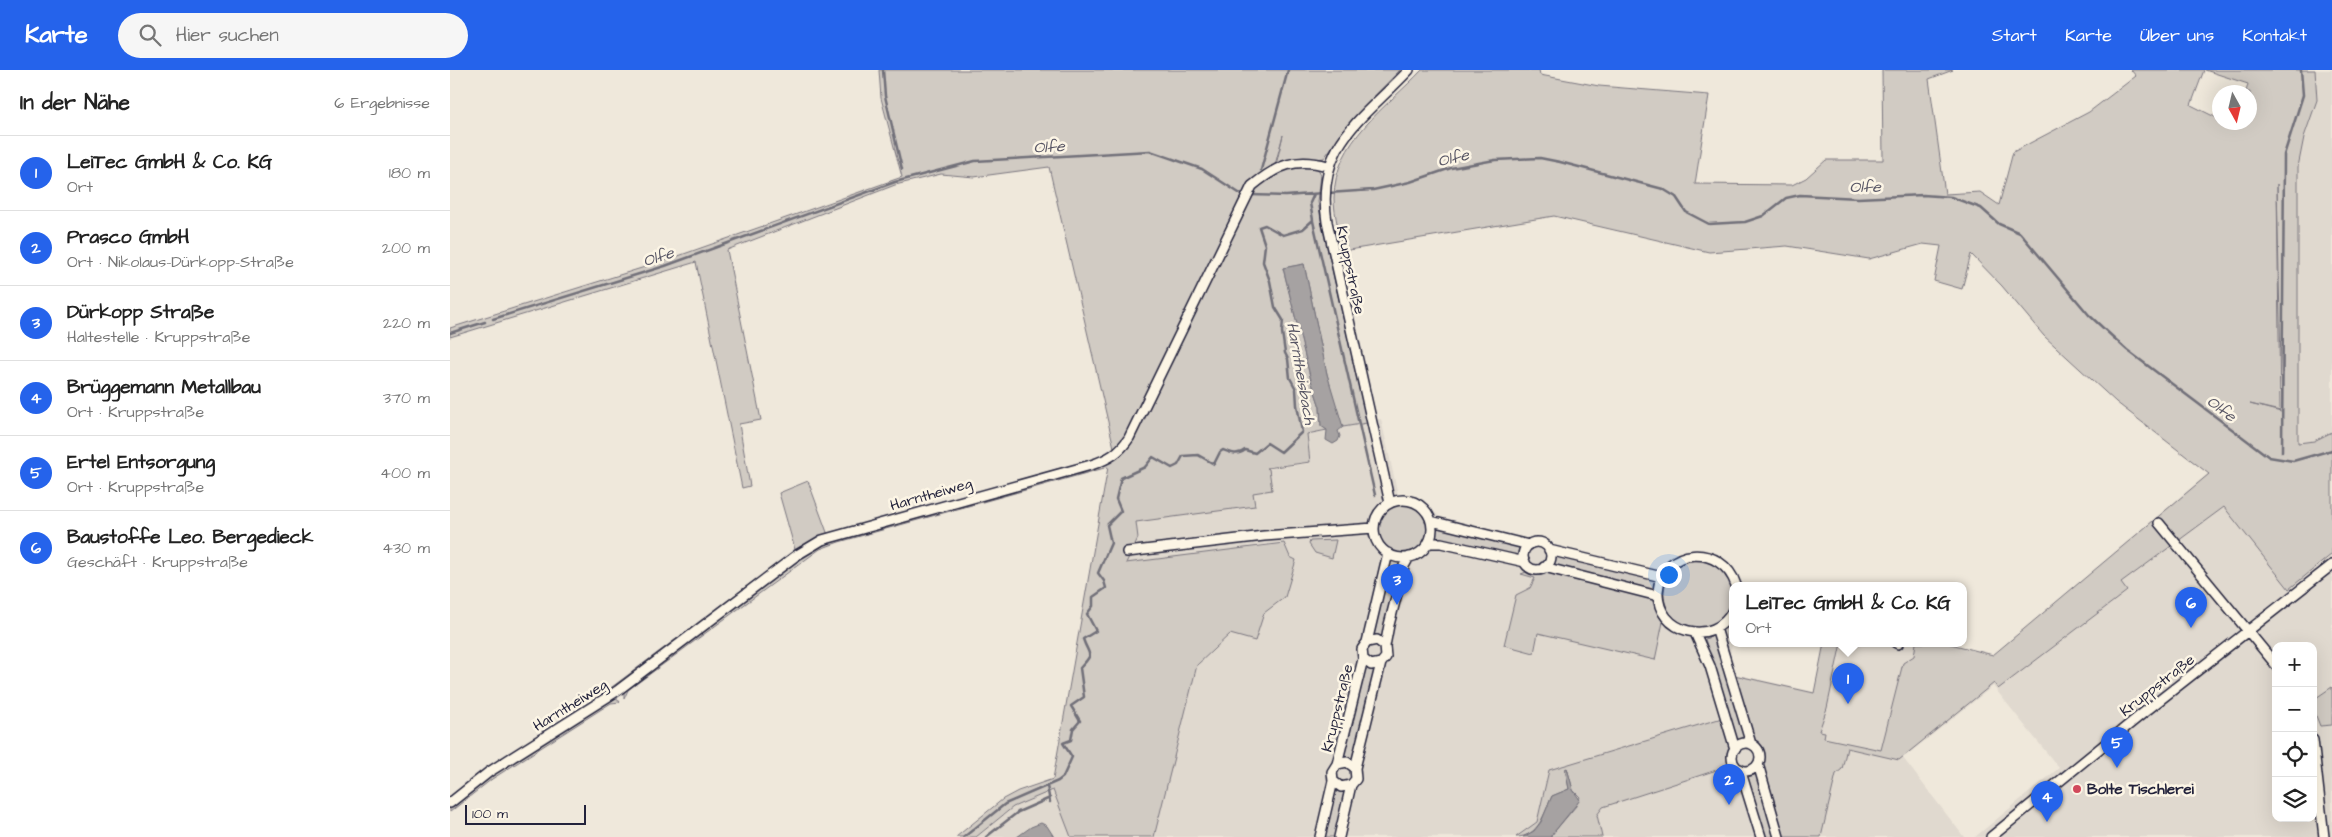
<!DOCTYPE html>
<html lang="de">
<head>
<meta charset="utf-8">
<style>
  body { margin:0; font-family:"Architects Daughter",sans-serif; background:#f6f6f6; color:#222 }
  .controls { position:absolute; right:15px; bottom:15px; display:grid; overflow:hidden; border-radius:10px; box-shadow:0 5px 20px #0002 }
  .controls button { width:45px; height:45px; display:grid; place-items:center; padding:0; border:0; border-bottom:1px solid #e0e0e0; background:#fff; color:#222; font:25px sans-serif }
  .compass { position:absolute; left:1762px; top:15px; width:45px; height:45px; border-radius:50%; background:#fff; box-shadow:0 5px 20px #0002; rotate:172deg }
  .scale { position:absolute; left:15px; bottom:12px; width:121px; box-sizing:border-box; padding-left:5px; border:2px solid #22223b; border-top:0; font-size:14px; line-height:18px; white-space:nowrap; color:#22223b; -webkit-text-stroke:4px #fcf5e5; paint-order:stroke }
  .you { position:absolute; left:1218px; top:504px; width:18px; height:18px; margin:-12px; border:4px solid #fff; border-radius:50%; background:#1a73e8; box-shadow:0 0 0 8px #1a73e833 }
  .badge { display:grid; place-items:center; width:32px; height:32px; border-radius:50%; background:#2563eb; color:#fff; font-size:16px; font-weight:700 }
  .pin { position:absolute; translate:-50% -41px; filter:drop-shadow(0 1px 2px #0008) }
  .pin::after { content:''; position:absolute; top:26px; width:18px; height:15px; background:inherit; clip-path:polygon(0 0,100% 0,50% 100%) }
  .popup { position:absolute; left:1279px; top:512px; width:238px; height:65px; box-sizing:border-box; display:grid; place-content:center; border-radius:10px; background:#fff; filter:drop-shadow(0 1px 4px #0005); font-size:16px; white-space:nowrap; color:#767676 }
  .popup b { font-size:19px; color:#222 }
  .popup::after { content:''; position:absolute; left:50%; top:100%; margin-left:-10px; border:10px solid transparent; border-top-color:#fff }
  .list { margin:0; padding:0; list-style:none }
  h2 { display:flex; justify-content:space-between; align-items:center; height:65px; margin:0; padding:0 20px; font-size:21px }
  h2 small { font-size:16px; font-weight:400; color:#767676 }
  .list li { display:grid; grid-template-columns:32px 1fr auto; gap:15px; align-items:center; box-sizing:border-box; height:75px; padding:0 20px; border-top:1px solid #e0e0e0 }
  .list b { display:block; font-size:19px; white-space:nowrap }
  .list p { margin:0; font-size:16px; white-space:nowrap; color:#767676 }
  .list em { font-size:16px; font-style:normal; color:#767676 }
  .icon { flex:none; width:28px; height:28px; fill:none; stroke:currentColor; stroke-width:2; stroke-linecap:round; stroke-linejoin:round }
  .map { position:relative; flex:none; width:1882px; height:767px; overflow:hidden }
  header { display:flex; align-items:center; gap:30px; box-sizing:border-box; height:70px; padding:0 25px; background:#2563eb; color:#fff }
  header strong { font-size:24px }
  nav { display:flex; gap:28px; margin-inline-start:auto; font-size:18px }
  .search { width:350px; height:45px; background:#f6f6f6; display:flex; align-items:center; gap:12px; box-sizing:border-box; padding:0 18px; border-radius:28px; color:#767676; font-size:19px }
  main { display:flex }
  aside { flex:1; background:#fff }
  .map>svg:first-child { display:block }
  .built { fill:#e0d9cf; fill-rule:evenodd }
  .green { fill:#d1cbc3; stroke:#7a767f; fill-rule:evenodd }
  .water { fill:#a6a2a2; stroke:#716f79 }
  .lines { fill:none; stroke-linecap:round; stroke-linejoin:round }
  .stream { stroke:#716f79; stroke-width:2.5 }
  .street-casing { stroke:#22223b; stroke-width:12 }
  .street { stroke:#fcf5e5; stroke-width:9 }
  .poi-dot { fill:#d1495b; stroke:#fcf5e5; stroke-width:2 }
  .labels { text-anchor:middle; stroke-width:5; stroke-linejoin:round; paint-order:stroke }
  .street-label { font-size:15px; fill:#22223b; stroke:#fcf5e5 }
  .poi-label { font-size:15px; font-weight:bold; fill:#22223b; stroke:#fcf5e5; text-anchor:start }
  .water-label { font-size:16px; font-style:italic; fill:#575564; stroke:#fcf5e5 }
</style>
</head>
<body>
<header>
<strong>Karte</strong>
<div class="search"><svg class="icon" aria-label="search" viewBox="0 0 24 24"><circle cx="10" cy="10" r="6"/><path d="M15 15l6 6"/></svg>Hier suchen</div>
<nav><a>Start</a><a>Karte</a><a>Über uns</a><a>Kontakt</a></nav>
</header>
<main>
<aside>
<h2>In der Nähe<small>6 Ergebnisse</small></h2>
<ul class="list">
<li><span class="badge">1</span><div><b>LeiTec GmbH &amp; Co. KG</b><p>Ort</p></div><em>180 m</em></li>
<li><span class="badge">2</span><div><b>Prasco GmbH</b><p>Ort · Nikolaus-Dürkopp-Straße</p></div><em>200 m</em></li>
<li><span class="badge">3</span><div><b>Dürkopp Straße</b><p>Haltestelle · Kruppstraße</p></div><em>220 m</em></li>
<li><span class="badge">4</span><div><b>Brüggemann Metallbau</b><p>Ort · Kruppstraße</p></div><em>370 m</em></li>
<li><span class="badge">5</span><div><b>Ertel Entsorgung</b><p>Ort · Kruppstraße</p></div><em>400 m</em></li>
<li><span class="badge">6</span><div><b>Baustoffe Leo. Bergedieck</b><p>Geschäft · Kruppstraße</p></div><em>430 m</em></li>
</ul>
</aside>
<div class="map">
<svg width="1882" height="767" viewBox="0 0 1882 767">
  <rect width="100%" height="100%" fill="#efe8db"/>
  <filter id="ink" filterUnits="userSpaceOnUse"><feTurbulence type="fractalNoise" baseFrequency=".02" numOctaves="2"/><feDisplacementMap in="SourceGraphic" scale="10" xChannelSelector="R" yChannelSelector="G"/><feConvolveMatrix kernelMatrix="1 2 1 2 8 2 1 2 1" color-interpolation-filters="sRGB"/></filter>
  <g filter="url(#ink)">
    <path class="built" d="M1837 0H1882V767H1525L1609 698 1543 616 1453 688 1514 767H526L563 737 602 716 654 422 860 393 857 364 877 360 876 365 888 371 890 366 887 361 893 357 931 349 948 425 972 432 995 451 1072 469 1091 470 1103 477 1201 501 1209 499 1231 484 1242 480 1255 481 1268 485 1280 493 1291 515H1283V570L1279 589 1284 604 1364 622 1374 573H1498L1543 585 1831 342 1826 78 1840 19ZM1826 576H1863V748H1826Z"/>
    <path class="green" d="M429 0H950L903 48 874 88 826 95 833 65 825 95 866 96 871 104 868 132 872 155 917 353 893 357 890 353 877 304 854 194 833 198 861 310 870 337 871 355 877 360 857 364 860 392 817 398 819 399 822 420 803 423 805 436 686 452 688 468 676 493 834 473 840 487 846 490 835 527 814 543 805 571 780 564 747 595 704 767H621L603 720 563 737 526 767H506L553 729 568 721 603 709 658 397 389 472 370 479 178 620 174 629V621L177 616 372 472 642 397 665 382 599 97 524 107 491 104 445 115 277 180 311 350 289 354 300 416 292 418 246 192 0 267V258L214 191 452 107 431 28Z
      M972 0H1089L1090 5 1149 16 1259 25 1245 114 1342 115 1356 108 1376 90H1433L1432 0H1503L1479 9 1495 124 1530 122 1549 135 1563 82 1639 42 1686 6 1681 0H1754L1741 35 1769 49 1770 52 1777 53 1785 56 1786 53 1800 52V22H1796L1798 14 1755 0H1865L1867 30 1854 67 1848 97V373L1864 371 1882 362V484L1839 519 1774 437 1671 513 1677 521 1548 619 1544 613 1449 690 1397 678 1392 699 1386 704 1371 767H1333L1311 695 1313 685 1305 674 1284 605 1364 623 1374 573H1391L1377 638 1369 661 1375 662 1374 668 1431 680 1453 593 1464 586 1466 573H1497L1543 585 1759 404 1666 332 1594 266 1552 216 1521 184 1512 219 1484 211 1491 176 1473 174 1419 189 1337 176 1259 182 1104 146 893 181C890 164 884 146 884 128 884 71 937 37 972 0ZM1827 114 1832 342H1831L1800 334 1830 341Z
      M358 411 378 465 346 483 329 423Z
      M929 459a24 24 0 1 1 48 0a24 24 0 1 1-48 0Z
      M985 457 1071 477 1069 488 984 468Z
      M886 470 882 488 865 483 859 474 860 471Z
      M1103 485 1208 510 1206 521 1101 496Z
      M940 489 952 491 933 567 922 565Z
      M1214 524a34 34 0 1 1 68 0a34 34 0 1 1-68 0Z
      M1079 501H1093L1201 527 1213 552 1205 590 1088 563 1084 583 1054 575 1066 525 1080 518 1085 508 1071 504Z
      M306 509V513L167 619 0 731V727L35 699 154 623Z
      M1266 565 1297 670 1286 674 1255 569Z
      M915 597 925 599 904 691 892 688Z
      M1882 617V655L1870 656 1863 638V630Z
      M166 627 170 632 161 633 42 709 0 742V736L40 704Z
      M1272 648 1282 680V695L1153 737 1147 745 1152 767H1100L1126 736 1130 727 1123 720 1117 698 1116 703 1119 719 1102 726C1094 743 1089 767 1066 767L1087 752 1099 700Z
      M1306 702 1326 767H1314L1296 705Z
      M885 719 896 722 885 767H873Z"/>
    <path class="water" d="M854 194 877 304 893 357 888 361 890 366 888 371 883 374 876 370 877 360 871 356 870 337 861 310 833 198Z
      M1117 698 1123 720 1130 730 1100 767H1073L1084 761 1091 752 1102 726 1119 719 1115 699Z
      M591 753 597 756 604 767H567L581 757Z"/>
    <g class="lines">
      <path class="stream" d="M433 0 435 26 452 99
        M811 100 838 0
        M878 123 923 120 960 112 1001 98 1045 90 1090 88 1110 92 1213 119 1226 127 1236 142 1259 154 1295 152 1313 146 1336 128 1350 125 1408 128 1473 125 1501 127 1531 138 1549 154 1570 163 1639 245 1677 280 1819 387 1843 391 1882 380
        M801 125 836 126 873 123
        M863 151 925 425
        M43 249 215 196 445 112 525 91 700 81 752 99 789 123 796 124
        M0 263 35 252
        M1832 382 1834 85 1853 25 1851 0
        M597 716 600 732
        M514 767 555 734 608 711 613 707 622 687 613 673 621 670 623 659 630 651 621 636 634 627 630 598C645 582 639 587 633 569L646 561 637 544 643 536V527L656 518 654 511 648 503 661 473 657 455 671 441 666 429 671 408 695 397 703 387 722 398 728 395 733 386 748 385 764 394 770 382 773 380C781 383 788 386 795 380L805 383 817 373 831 382 852 362 847 335 846 319 840 308 838 289 835 283 832 262 833 250 825 237 820 211 813 192 815 175 809 157 815 155 833 165 853 159 863 150 860 133 864 124
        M536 767 568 742 600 728"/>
      <g class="street-casing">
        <path id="street" d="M924 459a29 29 0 1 1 58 0a29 29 0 1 1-58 0Z
          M940 433 877 152C865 74 912 50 959 0
          M981 451 1079 475
          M1709 453 1826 595
          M1073 486a14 14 0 1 1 28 0a14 14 0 1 1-28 0Z
          M979 473H991L1075 492
          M1099 480 1212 507
          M677 482 814 466 924 458
          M1094 497 1208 526
          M1283 540C1265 578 1206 564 1208 521 1212 476 1272 473 1286 515
          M1266 558 1301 674
          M1245 563 1260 596 1285 679
          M917 572 927 570 935 576
          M1446 573 1448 574
          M913 589 921 595 931 593
          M1863 670 1874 767
          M1282 687a14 14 0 1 1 28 0a14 14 0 1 1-28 0Z
          M887 694 897 692 905 698
          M1308 694 1329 767
          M1290 699 1311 767
          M883 711 891 717 901 715
          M0 733 39 702 167 621 347 485 372 470 641 395C659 389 669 383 679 368L802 116C828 95 845 87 878 96
          M870 767 883 711 882 702 887 694 913 589 912 579 917 572 938 483
          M889 767 901 715 906 709 905 698 931 593 936 587 935 576 939 555 954 496 959 487
          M1541 767 1692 644 1882 495"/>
      </g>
      <use href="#street" class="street"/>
    </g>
  </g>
  <circle class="poi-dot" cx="1627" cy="719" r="5"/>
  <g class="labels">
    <g class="street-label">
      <text transform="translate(901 200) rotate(78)" y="5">Kruppstraße</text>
      <text transform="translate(481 424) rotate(-16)" y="5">Harntheiweg</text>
      <text transform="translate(1707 615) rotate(-38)" y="5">Kruppstraße</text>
      <text transform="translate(120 635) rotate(-32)" y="5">Harntheiweg</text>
      <text transform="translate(887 638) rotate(-76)" y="5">Kruppstraße</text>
    </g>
    <g class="poi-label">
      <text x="1637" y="724">Bolte Tischlerei</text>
    </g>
    <g class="water-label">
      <text transform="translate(599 76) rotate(-3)" y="6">Olfe</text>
      <text transform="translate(1003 87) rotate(-13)" y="6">Olfe</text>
      <text transform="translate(1415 116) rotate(-1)" y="6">Olfe</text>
      <text transform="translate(208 186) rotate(-18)" y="6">Olfe</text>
      <text transform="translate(852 303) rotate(80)" y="6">Harntheisbach</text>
      <text transform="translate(1772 338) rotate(37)" y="6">Olfe</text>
    </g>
  </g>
</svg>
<div class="controls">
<button>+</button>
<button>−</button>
<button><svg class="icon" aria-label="locate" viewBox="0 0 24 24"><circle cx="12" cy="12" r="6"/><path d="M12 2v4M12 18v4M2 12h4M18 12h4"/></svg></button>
<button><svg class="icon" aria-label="layers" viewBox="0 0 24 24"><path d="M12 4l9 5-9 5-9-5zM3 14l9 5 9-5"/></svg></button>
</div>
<svg class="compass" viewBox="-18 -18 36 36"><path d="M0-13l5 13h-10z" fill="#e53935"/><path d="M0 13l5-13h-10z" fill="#767676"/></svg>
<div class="scale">100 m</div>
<div class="you"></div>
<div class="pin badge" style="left:1398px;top:634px">1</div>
<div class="popup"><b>LeiTec GmbH &amp; Co. KG</b>Ort</div>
<div class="pin badge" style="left:1279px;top:735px">2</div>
<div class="pin badge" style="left:947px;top:535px">3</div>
<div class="pin badge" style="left:1597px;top:752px">4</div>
<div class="pin badge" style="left:1667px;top:698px">5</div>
<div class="pin badge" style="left:1741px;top:558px">6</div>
</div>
</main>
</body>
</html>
